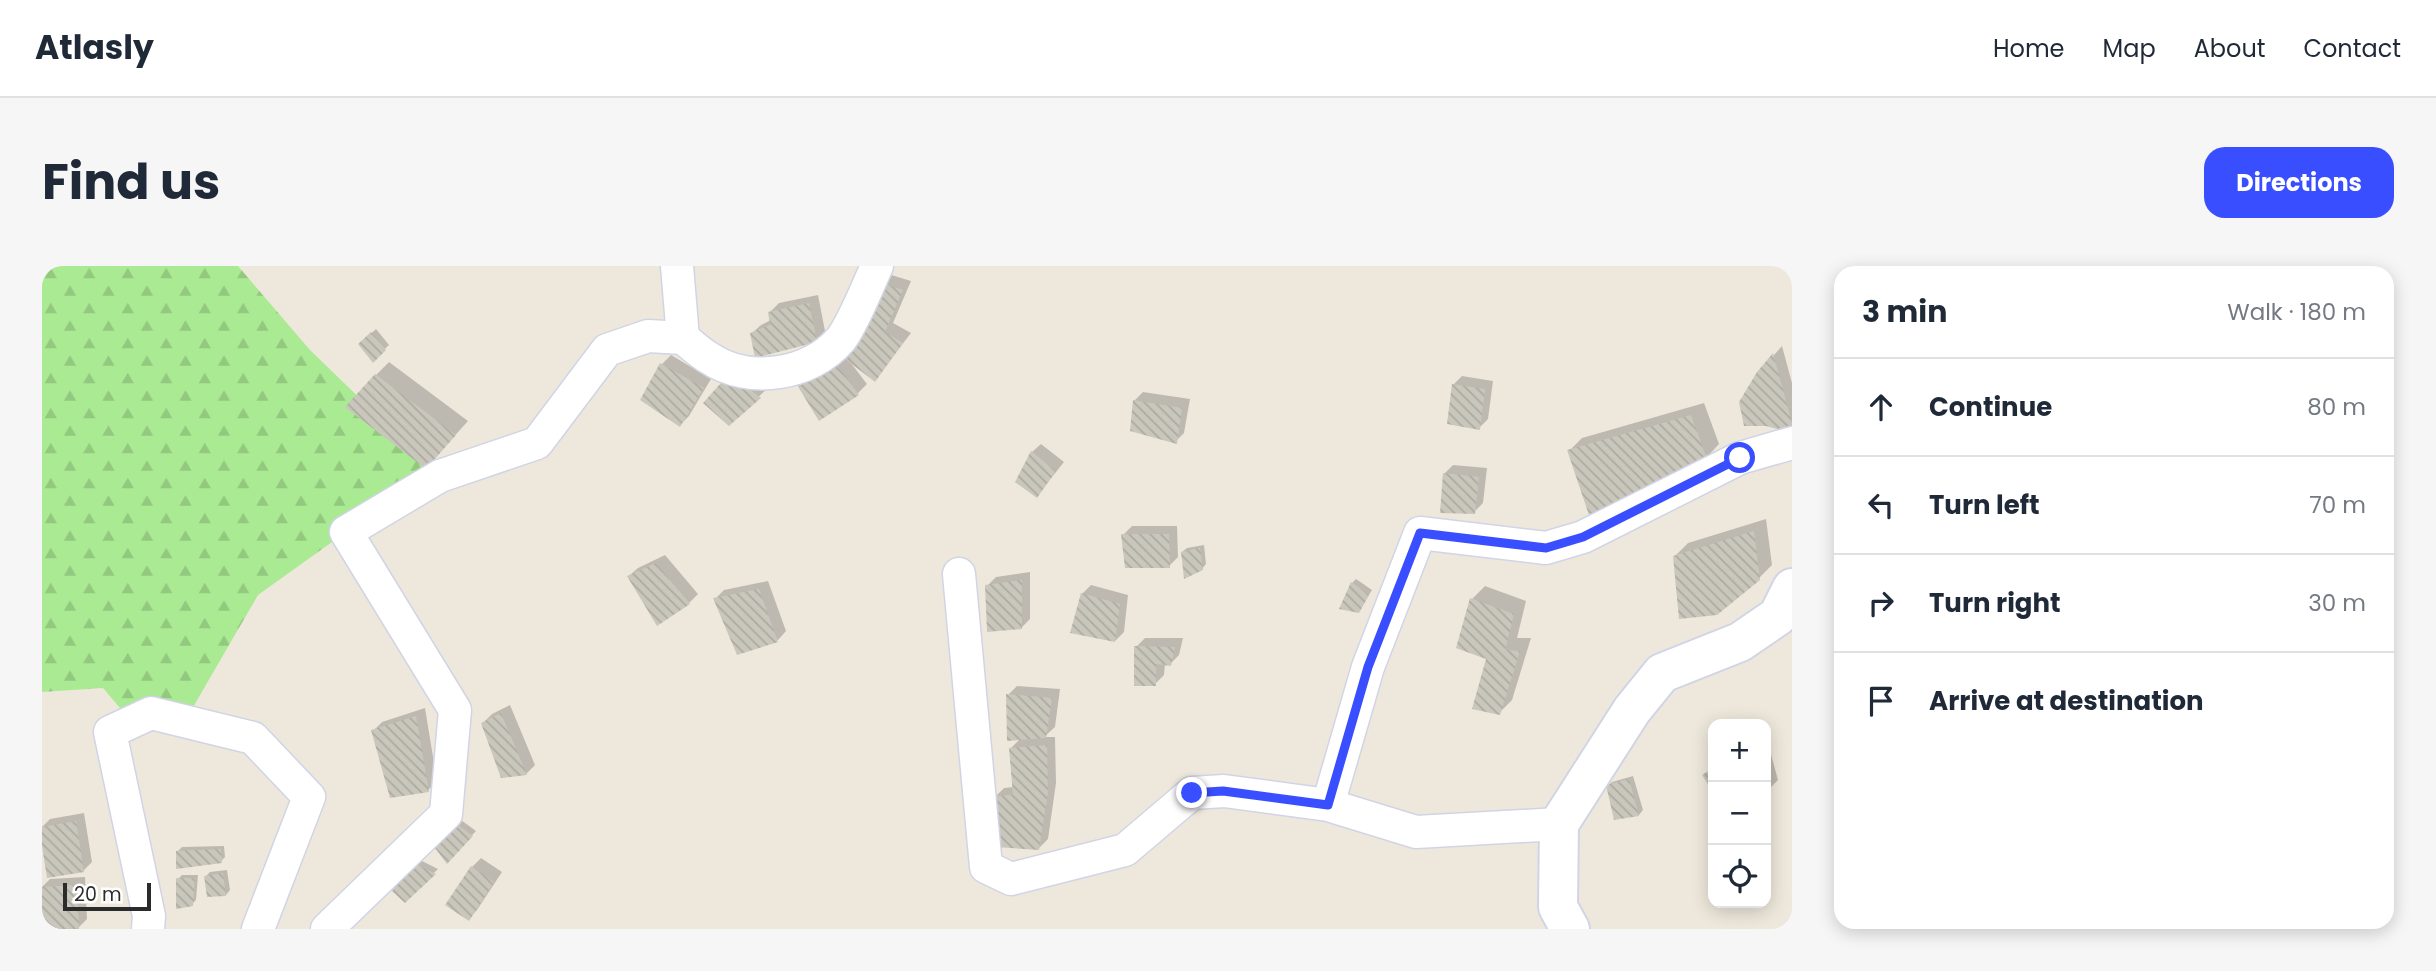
<!DOCTYPE html>
<html lang="en">
<head>
<meta charset="utf-8">
<style>
  body { margin:0; font-family:Poppins,sans-serif; background:#f6f6f7; color:#1f2937 }
  .controls { position:absolute; right:21px; bottom:21px; display:grid; overflow:hidden; border-radius:14px; box-shadow:0 4px 18px #0003 }
  .controls button { width:63px; height:63px; display:grid; place-items:center; padding:0; border:0; border-bottom:2px solid #e0e1e3; background:#fff; color:#1f2937; font:35px sans-serif }
  .scale { position:absolute; left:21px; bottom:18px; width:88px; box-sizing:border-box; padding-left:7px; border:4px solid #2b2b2b; border-top:0; font-size:19px; line-height:24px; white-space:nowrap; color:#2b2b2b; -webkit-text-stroke:5px #fff; paint-order:stroke }
  .stop { position:absolute; width:21px; height:21px; margin:-16px; border:5px solid #394fff; border-radius:50%; background:#fff }
  .stop.end { background:#394fff; border-color:#fff; box-shadow:0 2px 7px #0008 }
  .list { margin:0; padding:0; list-style:none }
  h2 { display:flex; justify-content:space-between; align-items:center; height:91px; margin:0; padding:0 28px; font-size:30px }
  h2 small { font-size:23px; font-weight:400; color:#747a83 }
  .list li { display:grid; grid-template-columns:46px 1fr auto; gap:21px; align-items:center; box-sizing:border-box; height:98px; padding:0 28px; border-top:2px solid #e0e1e3 }
  .list b { display:block; font-size:26px; white-space:nowrap }
  .list em { font-size:23px; font-style:normal; color:#747a83 }
  .icon { flex:none; width:38px; height:38px; fill:none; stroke:currentColor; stroke-width:2; stroke-linecap:round; stroke-linejoin:round }
  .map { position:relative; flex:none; width:1750px; height:663px; overflow:hidden; border-radius:21px }
  header { display:flex; align-items:center; gap:42px; box-sizing:border-box; height:98px; padding:0 35px; background:#fff; border-bottom:2px solid #e0e1e3 }
  header strong { font-size:33px }
  nav { display:flex; gap:38px; margin-inline-start:auto; font-size:24px }
  .intro { display:flex; align-items:center; justify-content:space-between; box-sizing:border-box; height:168px; padding:0 42px }
  h1 { margin:0; font-size:49px }
  .button { padding:18px 32px; border-radius:21px; background:#394fff; color:#fff; font-size:24px; font-weight:700 }
  main { display:flex; gap:42px; padding:0 42px }
  aside { flex:1; background:#fff; border-radius:21px; box-shadow:0 4px 18px #0003 }
  .map>svg:first-child { display:block }
  .forest { fill:url(#forest-firs) }
  .shadow { fill:#0003 }
  .building { fill:url(#building-back-hatch) }
  .lines { fill:none; stroke-linecap:round; stroke-linejoin:round }
  .street-casing { stroke:#d1d4e5; stroke-width:35 }
  .secondary-casing { stroke:#d1d4e5; stroke-width:42 }
  .street { stroke:#fff; stroke-width:32 }
  .secondary { stroke:#fff; stroke-width:38 }
  .route { stroke:#394fff; stroke-width:9 }
</style>
</head>
<body>
<header>
<strong>Atlasly</strong>
<nav><a>Home</a><a>Map</a><a>About</a><a>Contact</a></nav>
</header>
<div class="intro"><h1>Find us</h1><a class="button">Directions</a></div>
<main>
<div class="map">
<svg width="1750" height="663" viewBox="0 0 1750 663">
  <defs>
    <pattern id="forest-firs" width="22" height="20" patternUnits="userSpaceOnUse" patternTransform="scale(1.75)"><rect width="22" height="20" fill="#aaea93"/><path d="M5 1l3.5 6h-7zM16 11l3.5 6h-7z" fill="#92c97f"/></pattern>
    <pattern id="building-back-hatch" width="6" height="6" patternUnits="userSpaceOnUse" patternTransform="scale(1.75)"><rect width="6" height="6" fill="#c9c6bb"/><path d="M-1 5l2 2M0 0l6 6M5-1l2 2" fill="none" stroke="#adaaa1"/></pattern>
  </defs>
  <rect width="100%" height="100%" fill="#eee8dc"/>
  <path class="forest" d="M0 0H196L268 84 398 210 304 266 216 329 143 455H89L61 422 0 426Z"/>
  <path class="shadow" d="M846 8 869 15 851 57 869 67 833 114 809 97 825 118 816 127 778 153 757 120 830 56Z
    M776 29 783 65 774 74 709 68 719 59 729 54 728 46 737 37Z
    M334 63 347 79 331 94 318 78Z
    M1740 80 1750 117V165L1716 107Z
    M629 89 669 113 647 150 638 159 600 133 620 98Z
    M347 96 426 155 397 187 334 109Z
    M688 109 726 122 687 158Z
    M1420 110 1451 115 1446 153 1437 162 1411 119Z
    M1101 126 1148 133 1142 167 1133 176 1092 135Z
    M1662 137 1677 178 1664 192 1527 185 1540 172Z
    M999 178 1022 196 995 230 990 186Z
    M1411 199 1445 202 1441 237 1432 246 1402 208Z
    M1724 253 1730 299 1716 313 1633 290 1646 277Z
    M1090 260H1135L1136 291 1127 300 1081 269Z
    M1162 279 1164 298 1160 303 1140 286 1145 282Z
    M623 289 656 328 647 337 587 310 596 302Z
    M988 306V353L979 362 945 320 954 311Z
    M1314 313 1330 324 1317 345 1300 342 1310 317Z
    M726 315 744 365 736 374 696 387 673 333 682 324Z
    M1049 319 1086 329 1082 366 1073 375 1040 328Z
    M1443 320 1484 335 1475 372H1489L1470 434 1457 447 1430 333Z
    M1103 372H1141L1137 389 1128 398 1123 397 1122 409 1113 418 1094 381Z
    M975 420 1018 423 1013 461 1002 471H1013L1014 517 1006 573 997 582 953 531 962 522 972 521 969 482 979 472 966 429Z
    M468 439 493 499 484 508 441 457 450 448Z
    M383 442 395 515 386 524 331 465 340 456Z
    M1724 470 1736 514 1724 526Z
    M1591 510 1601 544 1597 549 1573 552 1566 520 1570 516Z
    M42 547 50 596 41 605 0 569V561L8 553Z
    M419 554 434 565 405 596 415 558Z
    M182 580 183 591 179 595 135 586 140 581Z
    M439 592 460 606 435 644 427 653 430 601Z
    M378 594 396 603 363 635 352 625Z
    M185 604 188 624 184 629 164 610 168 606Z
    M140 609H156L154 634 150 638 136 613Z
    M43 611 45 653 36 662 1 663 0 621 8 613Z"/>
  <path class="building" d="M836 16 861 24 843 66 861 77 833 116 802 92 827 57 817 51Z
    M767 37 775 76 713 92 708 67 728 59 726 46Z
    M329 66 344 84 331 97 316 78Z
    M1731 87 1750 157V167L1724 160H1702L1697 136 1715 106Z
    M792 95 817 129 777 155 755 119Z
    M618 97 662 122 638 161 598 134Z
    M333 108 414 169 384 203 303 141Z
    M687 108 719 132 687 160 661 137Z
    M1410 118 1443 123 1438 164 1405 158Z
    M1091 134 1140 142 1135 178 1088 165Z
    M1649 149 1665 193 1547 249 1525 184Z
    M989 185 1014 205 995 232 973 216Z
    M1401 207 1437 211 1433 248 1398 247Z
    M1712 265 1718 314 1675 349 1637 353 1631 290Z
    M1079 268H1127L1128 302H1083Z
    M1158 282 1161 304 1142 313 1139 286Z
    M614 297 648 338 615 360 585 310Z
    M980 314V363L945 366 943 319Z
    M1309 316 1327 329 1317 347 1297 343Z
    M717 323 736 376 695 389 671 332Z
    M1039 327 1078 338 1073 376 1028 367Z
    M1428 332 1472 348 1463 384 1478 385 1458 449 1430 443 1444 393 1414 382Z
    M1092 380 1133 381 1129 400 1114 398V420H1092Z
    M964 428 1010 432 1004 472 965 475Z
    M459 447 485 509 459 512 439 457Z
    M374 450 387 526 348 532 329 464Z
    M1005 479 1006 526 997 584 954 581 951 530 971 529 967 482Z
    M1671 502V526L1660 509Z
    M1587 513 1597 550 1572 554 1564 519Z
    M34 555 42 606 5 612 0 580V561Z
    M413 557 431 570 405 598 393 582Z
    M179 583 180 597 134 603V585Z
    M372 597 394 608 363 637 350 625Z
    M429 600 452 616 427 655 403 639Z
    M181 607 184 630 165 631 162 610Z
    M134 612H153L151 640 134 643Z
    M35 619 37 663H0V621Z"/>
  <g class="lines">
    <g class="street-casing">
      <path id="street" d="M641 72C650 79 658 87 667 92 707 119 769 109 799 73 811 58 826 19 835 0
        M917 308 944 601 969 613 1083 584 1150 527 1182 525 1286 539 1374 566 1517 558
        M1286 539 1326 401 1378 267 1504 282 1541 271 1698 192 1750 177
        M106 663 107 650 68 466 109 447 211 472 267 531 216 663
        M285 663 404 548 413 444 304 266 398 210 495 177 565 84 606 70 641 72 635 0"/>
    </g>
    <g class="secondary-casing">
      <path id="secondary" d="M1528 663 1516 641 1517 558 1590 444 1620 407 1698 376 1736 350 1750 322"/>
    </g>
    <use href="#street" class="street"/>
    <use href="#secondary" class="secondary"/>
  </g>
  <g class="lines">
    <path class="route" d="M1150 527 1181 525 1286 539 1326 401 1378 267 1504 282 1541 271 1698 192"/>
  </g>
</svg>
<div class="controls">
<button>+</button>
<button>−</button>
<button><svg class="icon" aria-label="locate" viewBox="0 0 24 24"><circle cx="12" cy="12" r="6"/><path d="M12 2v4M12 18v4M2 12h4M18 12h4"/></svg></button>
</div>
<div class="scale">20 m</div>
<div class="stop" style="left:1698px;top:192px"></div>
<div class="stop end" style="left:1150px;top:527px"></div>
</div>
<aside>
<h2>3 min<small>Walk · 180 m</small></h2>
<ul class="list">
<li><svg class="icon" aria-label="ahead" viewBox="0 0 24 24"><path d="M12 20V5M6 11l6-6 6 6"/></svg><div><b>Continue</b></div><em>80 m</em></li>
<li><svg class="icon" aria-label="left" viewBox="0 0 24 24"><path d="M17 20v-9H6M10 6l-5 5 5 5"/></svg><div><b>Turn left</b></div><em>70 m</em></li>
<li><svg class="icon" aria-label="right" viewBox="0 0 24 24"><path d="M7 20v-9h11M14 6l5 5-5 5"/></svg><div><b>Turn right</b></div><em>30 m</em></li>
<li><svg class="icon" aria-label="arrive" viewBox="0 0 24 24"><path d="M6 21V4h12l-3 4 3 4H6"/></svg><div><b>Arrive at destination</b></div></li>
</ul>
</aside>
</main>
</body>
</html>
